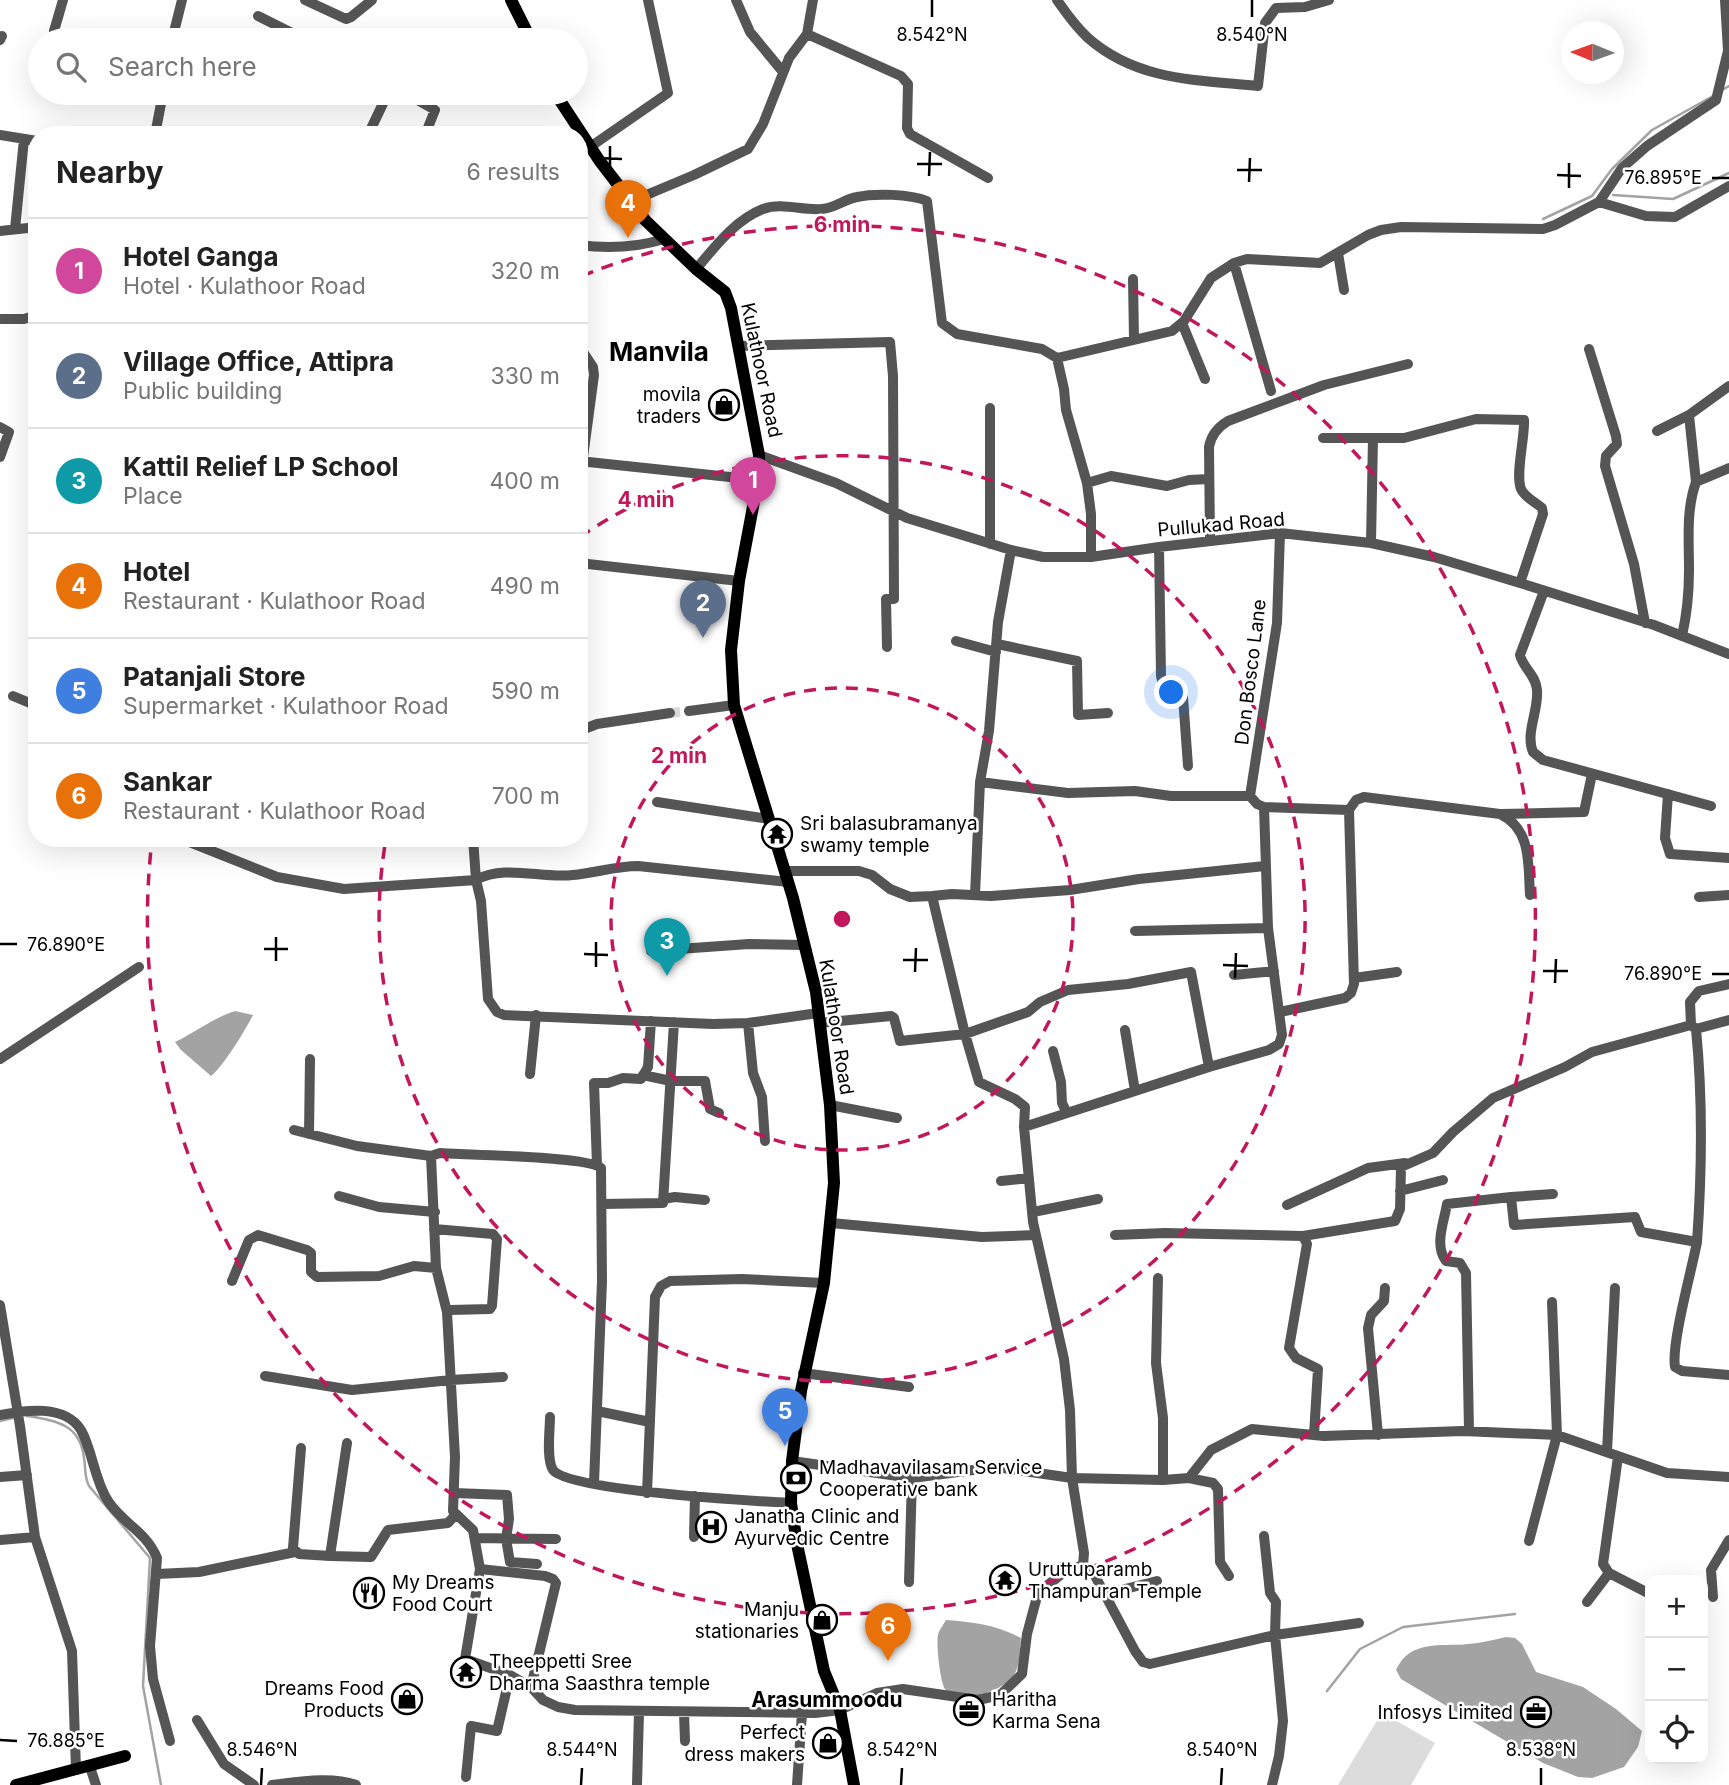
<!DOCTYPE html>
<html lang="en">
<head>
<meta charset="utf-8">
<style>
  body { margin:0; font-family:Inter,sans-serif; background:#f6f6f6; color:#222 }
  .controls { position:absolute; right:21px; bottom:21px; display:grid; overflow:hidden; border-radius:14px; box-shadow:0 7px 28px #0002 }
  .controls button { width:63px; height:63px; display:grid; place-items:center; padding:0; border:0; border-bottom:2px solid #e0e0e0; background:#fff; color:#222; font:35px sans-serif }
  .compass { position:absolute; left:1561px; top:21px; width:63px; height:63px; border-radius:50%; background:#fff; box-shadow:0 7px 28px #0002; rotate:271deg }
  .you { position:absolute; left:1172px; top:693px; width:24px; height:24px; margin:-18px; border:5px solid #fff; border-radius:50%; background:#1a73e8; box-shadow:0 0 0 10px #1a73e833 }
  .badge { display:grid; place-items:center; width:46px; height:46px; border-radius:50%; background:#db2777; color:#fff; font-size:23px; font-weight:700 }
  .pin { position:absolute; translate:-50% -58px; filter:drop-shadow(0 2px 4px #0008) }
  .pin::after { content:''; position:absolute; top:37px; width:24px; height:21px; background:inherit; clip-path:polygon(0 0,100% 0,50% 100%) }
  .list { margin:0; padding:0; list-style:none }
  h2 { display:flex; justify-content:space-between; align-items:center; height:91px; margin:0; padding:0 28px; font-size:30px }
  h2 small { font-size:23px; font-weight:400; color:#767676 }
  .list li { display:grid; grid-template-columns:46px 1fr auto; gap:21px; align-items:center; box-sizing:border-box; height:105px; padding:0 28px; border-top:2px solid #e0e0e0 }
  .list b { display:block; font-size:26px; white-space:nowrap }
  .list p { margin:0; font-size:23px; white-space:nowrap; color:#767676 }
  .list em { font-size:23px; font-style:normal; color:#767676 }
  .icon { flex:none; width:38px; height:38px; fill:none; stroke:currentColor; stroke-width:2; stroke-linecap:round; stroke-linejoin:round }
  .map { position:relative; flex:none; width:1729px; height:1785px; overflow:hidden }
  .search { position:absolute; background:#fff; box-shadow:0 7px 28px #0002; left:28px; top:28px; width:560px; height:77px; display:flex; align-items:center; gap:18px; box-sizing:border-box; padding:0 24px; border-radius:38px; color:#767676; font-size:26px }
  .panel { position:absolute; background:#fff; box-shadow:0 7px 28px #0002; left:28px; top:126px; width:560px; height:721px; border-radius:28px }
  .map>svg:first-child { display:block }
  .green { fill:#dcdcdc }
  .water { fill:#a3a3a3 }
  .lines { fill:none; stroke-linecap:round; stroke-linejoin:round }
  .stream { stroke:#a3a3a3; stroke-width:2.5 }
  .minor-tunnel { stroke:#d9d9d9; stroke-width:10; stroke-dasharray:10 5; stroke-linecap:butt }
  .minor { stroke:#555; stroke-width:10 }
  .major { stroke:#000; stroke-width:12 }
  .ticks { fill:none; stroke:#000; stroke-width:2.5 }
  .ring { fill:none; stroke:#c2185b; stroke-width:3.5; stroke-dasharray:12 9 }
  .labels { text-anchor:middle; stroke-width:5; stroke-linejoin:round; paint-order:stroke }
  .street-label { font-size:19px; fill:#000; stroke:#fff }
  .poi-label { font-size:19px; fill:#000; stroke:#fff; text-anchor:start }
  .neighbourhood-label { font-size:21px; font-weight:bold; fill:#000; stroke:#fff }
  .district-label { font-size:26px; font-weight:bold; fill:#000; stroke:#fff }
  .ticks-label { font-size:18px; text-anchor:middle; fill:#000; stroke:#fff; stroke-width:5; stroke-linejoin:round; paint-order:stroke }
  .centre { fill:#c2185b; stroke:#fff; stroke-width:3.5 }
  .ring-label { font-size:21px; text-anchor:middle; font-weight:bold; fill:#c2185b; stroke:#fff; stroke-width:5; stroke-linejoin:round; paint-order:stroke }
</style>
</head>
<body>
<div class="map">
<svg width="1729" height="1785" viewBox="0 0 1729 1785">
  <rect width="100%" height="100%" fill="#fff"/>
  <path class="green" d="M1386 1715 1435 1743 1411 1785H1338L1378 1719Z"/>
  <path class="water" d="M235 1011 253 1015C246 1029 223 1067 211 1076L181 1050 175 1042C196 1032 213 1018 235 1011Z
    M946 1620C973 1622 997 1625 1021 1638 1020 1649 1020 1662 1016 1671 1009 1690 958 1708 945 1689 940 1682 936 1643 938 1635 939 1630 944 1624 946 1620Z
    M1506 1637 1515 1638 1522 1644 1536 1672 1583 1687 1616 1709 1642 1731 1638 1747 1624 1767 1592 1778 1578 1777 1543 1763 1401 1679 1396 1670C1410 1639 1441 1647 1468 1644 1481 1643 1493 1640 1506 1637Z"/>
  <g class="lines">
    <path class="stream" d="M1722 90 1729 86
      M1613 195 1673 199 1729 173
      M1543 219 1592 196 1612 169 1652 130 1713 96
      M27 1416C57 1421 80 1424 84 1458 86 1469 84 1476 89 1486L150 1558 143 1686 161 1785
      M0 1421 17 1417
      M1327 1691 1360 1649 1403 1627 1515 1614"/>
    <path class="minor-tunnel" d="M670 713 689 711"/>
    <path class="minor" d="M305 0 346 19 351 17 372 0
      M736 0 750 32 783 72
      M1057 0C1066 13 1076 27 1088 38 1137 81 1197 80 1258 86L1265 23 1276 8 1305 7 1329 0
      M258 16 306 40
      M54 31 63 0
      M807 34 901 76 908 84 907 128 910 134 988 178
      M0 40 2 36
      M172 40 182 0
      M412 40 416 33
      M405 93 435 110 425 135
      M0 135 37 141
      M155 135 163 93
      M368 135 388 93
      M590 147 668 93 648 0
      M632 201 694 175 748 149 763 124 789 58 807 34 813 0
      M1599 202 1646 216 1675 217 1729 186
      M15 229 24 139
      M0 231 37 227
      M579 245C609 249 635 248 664 239
      M1338 253 1344 290
      M1234 263 1271 391
      M696 269C715 247 735 220 763 209 782 202 803 211 822 209 835 208 845 199 857 197 875 193 910 194 927 201L942 323 957 334 1042 349 1057 358 1064 389 1066 410 1087 483 1091 514V557
      M1133 279 1134 339
      M0 319H24L37 315
      M1182 323 1205 379
      M579 346 593 367 594 375 579 487
      M738 346 890 342 893 376 894 599H886L887 647
      M1589 349 1616 436 1617 444 1606 456 1605 466 1634 564 1645 623
      M1057 358 1172 331 1184 321 1211 278 1234 263 1247 259 1320 263 1368 235 1381 230 1401 227 1543 229 1555 225 1599 202 1622 168 1647 146 1716 100 1728 51 1725 0
      M990 408V544
      M1689 415 1696 482
      M0 427 9 432 0 457
      M1657 431 1689 415 1729 386
      M1323 438H1373
      M759 455 836 483 907 518 1011 550 1043 557H1091L1159 547 1280 533 1371 543 1434 557 1520 583 1654 625 1729 654
      M579 461 758 480
      M1087 483 1111 476 1167 486 1189 480 1209 479
      M1210 541 1209 447C1211 435 1218 427 1228 421L1324 385 1408 364
      M1371 543 1373 438H1404L1476 419 1524 420C1525 438 1515 474 1521 489 1525 498 1536 502 1542 508L1543 514 1520 583
      M1159 547 1161 676 1163 684 1181 692 1183 697 1188 766
      M579 563 739 581
      M1544 591 1520 655C1523 668 1536 675 1537 690 1539 710 1525 733 1533 752L1543 760 1711 806
      M1682 636C1687 614 1689 592 1689 570 1689 540 1686 510 1696 482L1729 468
      M956 641 996 652
      M997 644 1077 661 1078 715 1108 713
      M13 696 37 706
      M689 711 734 705
      M579 731 597 724 670 713
      M980 782 1068 793 1135 791 1171 796H1250
      M1668 794 1665 838 1670 854 1729 858
      M657 802 769 819
      M1264 807 1257 804 1250 796 1277 623 1280 533
      M1349 810 1356 800 1364 797 1500 814C1532 829 1528 865 1530 895
      M1501 814 1584 812 1592 774
      M185 838 187 841 277 877 344 889 476 880 473 838
      M785 871H859L872 875 890 889 910 897 932 896 965 1034 979 1082 1015 1099 1025 1107 1024 1127 1209 1067 1269 1050 1279 1044 1282 1035 1268 928 1264 807 1349 810 1354 984 1351 993 1345 998 1280 1012
      M788 882 638 866C616 866 595 873 573 875 542 879 505 864 476 880L481 901 488 999 497 1012 504 1015 713 1024 748 1023 818 1013
      M975 895 980 782 989 731 998 622 1011 550
      M932 896 952 894 991 896 1070 890 1139 879 1265 866
      M1699 897 1729 895
      M1135 931 1268 928
      M651 951 749 944 804 945
      M1234 975 1274 971
      M1354 978 1397 972
      M748 1023 753 1073 762 1097 765 1141
      M819 1023 891 1016 894 1018 900 1041 965 1034 1028 1012 1040 1002 1068 990 1128 984 1191 972 1209 1067
      M1696 1029 1729 1020
      M1125 1030 1135 1091
      M1053 1051 1061 1082 1062 1103 1067 1113
      M0 1059 139 967
      M530 1074 536 1015
      M643 1075 671 1081H705L710 1109 719 1113
      M830 1105 897 1118
      M309 1134 310 1059
      M431 1156 440 1153C465 1155 589 1156 601 1168L602 1281 594 1483
      M597 1165 594 1083H608L623 1078 641 1079 648 1067 651 1021
      M1001 1181 1029 1178
      M1400 1191 1443 1180
      M339 1196 379 1207 435 1212
      M1511 1197 1553 1194
      M663 1199 675 1197 705 1200
      M602 1204 663 1203 674 1022
      M1287 1205 1368 1168 1405 1163
      M1033 1212 1098 1199
      M831 1223 982 1237 1036 1235
      M434 1229 493 1234 497 1239 492 1306 490 1309 450 1310 447 1312
      M1115 1235 1165 1233 1303 1236 1307 1244 1289 1348 1296 1358 1318 1369 1314 1435
      M1303 1236 1395 1221 1400 1209 1401 1167 1433 1153 1453 1132 1493 1098 1565 1067 1592 1052 1691 1025
      M1697 1242C1692 1269 1671 1344 1675 1367L1682 1371 1729 1375
      M436 1268 447 1312 455 1457 453 1511 473 1530 480 1569 465 1659 510 1675 531 1687 543 1700 558 1707 575 1710 815 1713 840 1710 877 1693 903 1689 978 1700 1000 1695 1022 1674 1027 1634 1038 1593 1064 1572 1083 1565 1084 1553 1072 1478 1070 1410 1064 1359 1033 1222 1024 1127
      M1158 1278 1156 1363 1163 1418V1480
      M232 1281 249 1240 258 1235 307 1250 311 1253V1272L317 1277 379 1276 414 1266 436 1268 431 1156 357 1146 294 1130
      M0 1305 20 1426 35 1537
      M803 1373 909 1387
      M265 1376 352 1390 451 1380 503 1377
      M597 1411 650 1422
      M0 1415C25 1410 65 1404 81 1430 93 1452 94 1479 108 1501 122 1523 146 1531 157 1558L150 1646 153 1679 170 1741
      M550 1417C550 1429 546 1460 553 1470 569 1491 756 1501 791 1503
      M1469 1431 1466 1273 1460 1263 1446 1261C1434 1245 1444 1222 1447 1204L1511 1197 1514 1225 1635 1217 1641 1232 1697 1242C1702 1171 1703 1100 1696 1029L1691 1025 1690 1002 1699 991 1729 984
      M1378 1435 1368 1328 1371 1315 1384 1301 1385 1288
      M301 1448 293 1548 299 1554 330 1556 347 1443
      M1607 1452 1615 1288
      M1618 1457 1603 1564 1609 1573 1650 1594
      M792 1461 912 1478 996 1467 1072 1478 1163 1480 1189 1478 1211 1450 1252 1429 1324 1436 1462 1431 1557 1435 1667 1473 1729 1477
      M0 1477 27 1475
      M1189 1478 1213 1483 1218 1489 1220 1562 1229 1576
      M454 1493 507 1495 509 1519 506 1539 510 1562 537 1564
      M647 1493 655 1297 661 1286 670 1281 742 1279 824 1283
      M1264 1536 1270 1593 1276 1602 1275 1635 1283 1721 1279 1756 1272 1785
      M694 1537 695 1496
      M475 1538 556 1539
      M0 1540 35 1537 72 1651 76 1770
      M1529 1541 1557 1435 1552 1302
      M330 1556 371 1557 388 1530 448 1523 456 1514
      M1083 1565 1094 1574 1135 1651 1143 1662 1150 1664 1275 1635 1359 1623
      M480 1569 545 1576 553 1579 556 1583 531 1687
      M157 1574 199 1572 295 1552
      M909 1582 912 1478
      M1105 1594 1157 1581
      M1713 1597 1711 1570 1729 1540
      M1587 1602 1609 1573
      M684 1713 685 1741
      M197 1720 224 1764 254 1785
      M90 1767 96 1785
      M466 1777 471 1726 497 1731 510 1675
      M272 1785C298 1782 332 1776 356 1785
      M637 1785 639 1712
      M797 1785 802 1713"/>
    <path class="major" d="M511 0 531 40
      M555 93 599 160 645 220 696 269 725 292 731 308 759 455 758 480 739 581 731 650 734 705 793 898 816 992 830 1105 834 1183 824 1283 801 1391 792 1461 791 1503 797 1544 824 1671 840 1710 854 1785
      M16 1785 125 1756"/>
  </g>
  <path class="ticks" d="M932 17V0M1252 17V0M598 158 622 159M917 164H942M1237 170H1262M610 171V146M1557 175 1581 176M929 176 930 152M1712 178H1729M1249 182 1250 158M1569 188V163M0 944H17M264 949H288M584 954 608 955M903 960H928M276 961V937M1223 965 1248 966M596 967V942M1543 971H1568M915 972 916 948M1712 974H1729M1235 978 1236 953M1555 983 1556 959M0 1740 17 1741M261 1785 262 1768M581 1785 582 1768M901 1785 902 1768M1221 1785 1222 1768M1541 1785V1768"/>
  <g class="ring">
    <circle cx="842" cy="919" r="231"/>
    <path d="M580 537A463 463 0 1 1 386 839"/>
    <path d="M582 276A694 694 0 1 1 152 840"/>
  </g>
  <defs>
    <g id="shop-ring" transform="scale(1.575)"><circle r="9.5" fill="#fff" stroke="#000" stroke-width="1.5"/><path d="M-5-2.5h2.3a2.7 3.5 0 0 1 5.4 0H5L5.5 6h-11ZM-1.5-2.5h3a1.5 2.3 0 0 0-3 0Z" fill="#000"/></g>
    <g id="temple-ring" transform="scale(1.575)"><circle r="9.5" fill="#fff" stroke="#000" stroke-width="1.5"/><path d="M0-6L5-2H3V0L6.5 2.5H4V6H1.5V3h-3V6H-4V2.5H-6.5L-3 0V-2H-5Z" fill="#000"/></g>
    <g id="bank-ring" transform="scale(1.575)"><circle r="9.5" fill="#fff" stroke="#000" stroke-width="1.5"/><path d="M-6-4H6V4H-6ZM0-2.3a2.3 2.3 0 1 0 0 4.6a2.3 2.3 0 1 0 0-4.6Z" fill="#000"/></g>
    <g id="hospital-ring" transform="scale(1.575)"><circle r="9.5" fill="#fff" stroke="#000" stroke-width="1.5"/><path d="M-5-5h3v3.5h4V-5h3V5h-3V1.5h-4V5h-3Z" fill="#000"/></g>
    <g id="restaurant-ring" transform="scale(1.575)"><circle r="9.5" fill="#fff" stroke="#000" stroke-width="1.5"/><path d="M-5-6h1v4h1v-4h1v4h1v-4h1v5L-1.5 .5V6h-2V.5L-5-1ZM5-6V6H3V1.5H1.5Q1.5-4 5-6Z" fill="#000"/></g>
    <g id="office-ring" transform="scale(1.575)"><circle r="9.5" fill="#fff" stroke="#000" stroke-width="1.5"/><path d="M-6-3h4V-5.5h4V-3h4V5H-6ZM-1-4.5V-3h2v-1.5ZM-6 0V1H6V0Z" fill="#000"/></g>
  </defs>
  <g fill-rule="evenodd">
    <use href="#shop-ring" x="724" y="405"/>
    <use href="#temple-ring" x="777" y="834"/>
    <use href="#bank-ring" x="796" y="1478"/>
    <use href="#hospital-ring" x="711" y="1527"/>
    <use href="#temple-ring" x="1005" y="1580"/>
    <use href="#restaurant-ring" x="369" y="1593"/>
    <use href="#shop-ring" x="822" y="1620"/>
    <use href="#temple-ring" x="466" y="1672"/>
    <use href="#shop-ring" x="407" y="1699"/>
    <use href="#office-ring" x="969" y="1710"/>
    <use href="#office-ring" x="1536" y="1712"/>
    <use href="#shop-ring" x="828" y="1743"/>
  </g>
  <g class="labels">
    <g class="street-label">
      <text transform="translate(762 370) rotate(78)" y="7">Kulathoor Road</text>
      <text transform="translate(1221 524) rotate(-5)" y="7">Pullukad Road</text>
      <text transform="translate(1250 672) rotate(-83)" y="7">Don Bosco Lane</text>
      <text transform="translate(837 1027) rotate(81)" y="7">Kulathoor Road</text>
    </g>
    <g class="poi-label">
      <text x="701" y="401" text-anchor="end">movila<tspan x="701" dy="22">traders</tspan></text>
      <text x="800" y="830">Sri balasubramanya<tspan x="800" dy="22">swamy temple</tspan></text>
      <text x="819" y="1474">Madhavavilasam Service<tspan x="819" dy="22">Cooperative bank</tspan></text>
      <text x="734" y="1523">Janatha Clinic and<tspan x="734" dy="22">Ayurvedic Centre</tspan></text>
      <text x="1028" y="1576">Uruttuparamb<tspan x="1028" dy="22">Thampuran Temple</tspan></text>
      <text x="392" y="1589">My Dreams<tspan x="392" dy="22">Food Court</tspan></text>
      <text x="799" y="1616" text-anchor="end">Manju<tspan x="799" dy="22">stationaries</tspan></text>
      <text x="489" y="1668">Theeppetti Sree<tspan x="489" dy="22">Dharma Saasthra temple</tspan></text>
      <text x="384" y="1695" text-anchor="end">Dreams Food<tspan x="384" dy="22">Products</tspan></text>
      <text x="992" y="1706">Haritha<tspan x="992" dy="22">Karma Sena</tspan></text>
      <text x="1513" y="1719" text-anchor="end">Infosys Limited</text>
      <text x="805" y="1739" text-anchor="end">Perfect<tspan x="805" dy="22">dress makers</tspan></text>
    </g>
    <g class="neighbourhood-label">
      <text x="827" y="1707">Arasummoodu</text>
    </g>
    <g class="district-label">
      <text x="659" y="361">Manvila</text>
    </g>
  </g>
  <g class="ticks-label">
    <text x="932" y="41">8.542°N</text>
    <text x="1252" y="41">8.540°N</text>
    <text x="1663" y="184">76.895°E</text>
    <text x="66" y="951">76.890°E</text>
    <text x="1663" y="980">76.890°E</text>
    <text x="66" y="1747">76.885°E</text>
    <text x="262" y="1756">8.546°N</text>
    <text x="582" y="1756">8.544°N</text>
    <text x="902" y="1756">8.542°N</text>
    <text x="1222" y="1756">8.540°N</text>
    <text x="1541" y="1756">8.538°N</text>
  </g>
  <circle cx="842" cy="919" r="10" class="centre"/>
  <g class="ring-label">
    <text x="842" y="232">6 min</text>
    <text x="646" y="507">4 min</text>
    <text x="679" y="763">2 min</text>
  </g>
</svg>
<div class="controls">
<button>+</button>
<button>−</button>
<button><svg class="icon" aria-label="locate" viewBox="0 0 24 24"><circle cx="12" cy="12" r="6"/><path d="M12 2v4M12 18v4M2 12h4M18 12h4"/></svg></button>
</div>
<svg class="compass" viewBox="-18 -18 36 36"><path d="M0-13l5 13h-10z" fill="#e53935"/><path d="M0 13l5-13h-10z" fill="#767676"/></svg>
<div class="you"></div>
<div class="pin badge" style="left:753px;top:515px;background:#d1479c">1</div>
<div class="pin badge" style="left:703px;top:638px;background:#5c6f8a">2</div>
<div class="pin badge" style="left:667px;top:976px;background:#0f9aa8">3</div>
<div class="pin badge" style="left:628px;top:238px;background:#e8710a">4</div>
<div class="pin badge" style="left:785px;top:1446px;background:#3f7fe0">5</div>
<div class="pin badge" style="left:888px;top:1661px;background:#e8710a">6</div>
<div class="search"><svg class="icon" aria-label="search" viewBox="0 0 24 24"><circle cx="10" cy="10" r="6"/><path d="M15 15l6 6"/></svg>Search here</div>
<section class="panel">
<h2>Nearby<small>6 results</small></h2>
<ul class="list">
<li><span class="badge" style="background:#d1479c">1</span><div><b>Hotel Ganga</b><p>Hotel · Kulathoor Road</p></div><em>320 m</em></li>
<li><span class="badge" style="background:#5c6f8a">2</span><div><b>Village Office, Attipra</b><p>Public building</p></div><em>330 m</em></li>
<li><span class="badge" style="background:#0f9aa8">3</span><div><b>Kattil Relief LP School</b><p>Place</p></div><em>400 m</em></li>
<li><span class="badge" style="background:#e8710a">4</span><div><b>Hotel</b><p>Restaurant · Kulathoor Road</p></div><em>490 m</em></li>
<li><span class="badge" style="background:#3f7fe0">5</span><div><b>Patanjali Store</b><p>Supermarket · Kulathoor Road</p></div><em>590 m</em></li>
<li><span class="badge" style="background:#e8710a">6</span><div><b>Sankar</b><p>Restaurant · Kulathoor Road</p></div><em>700 m</em></li>
</ul>
</section>
</div>
</body>
</html>
